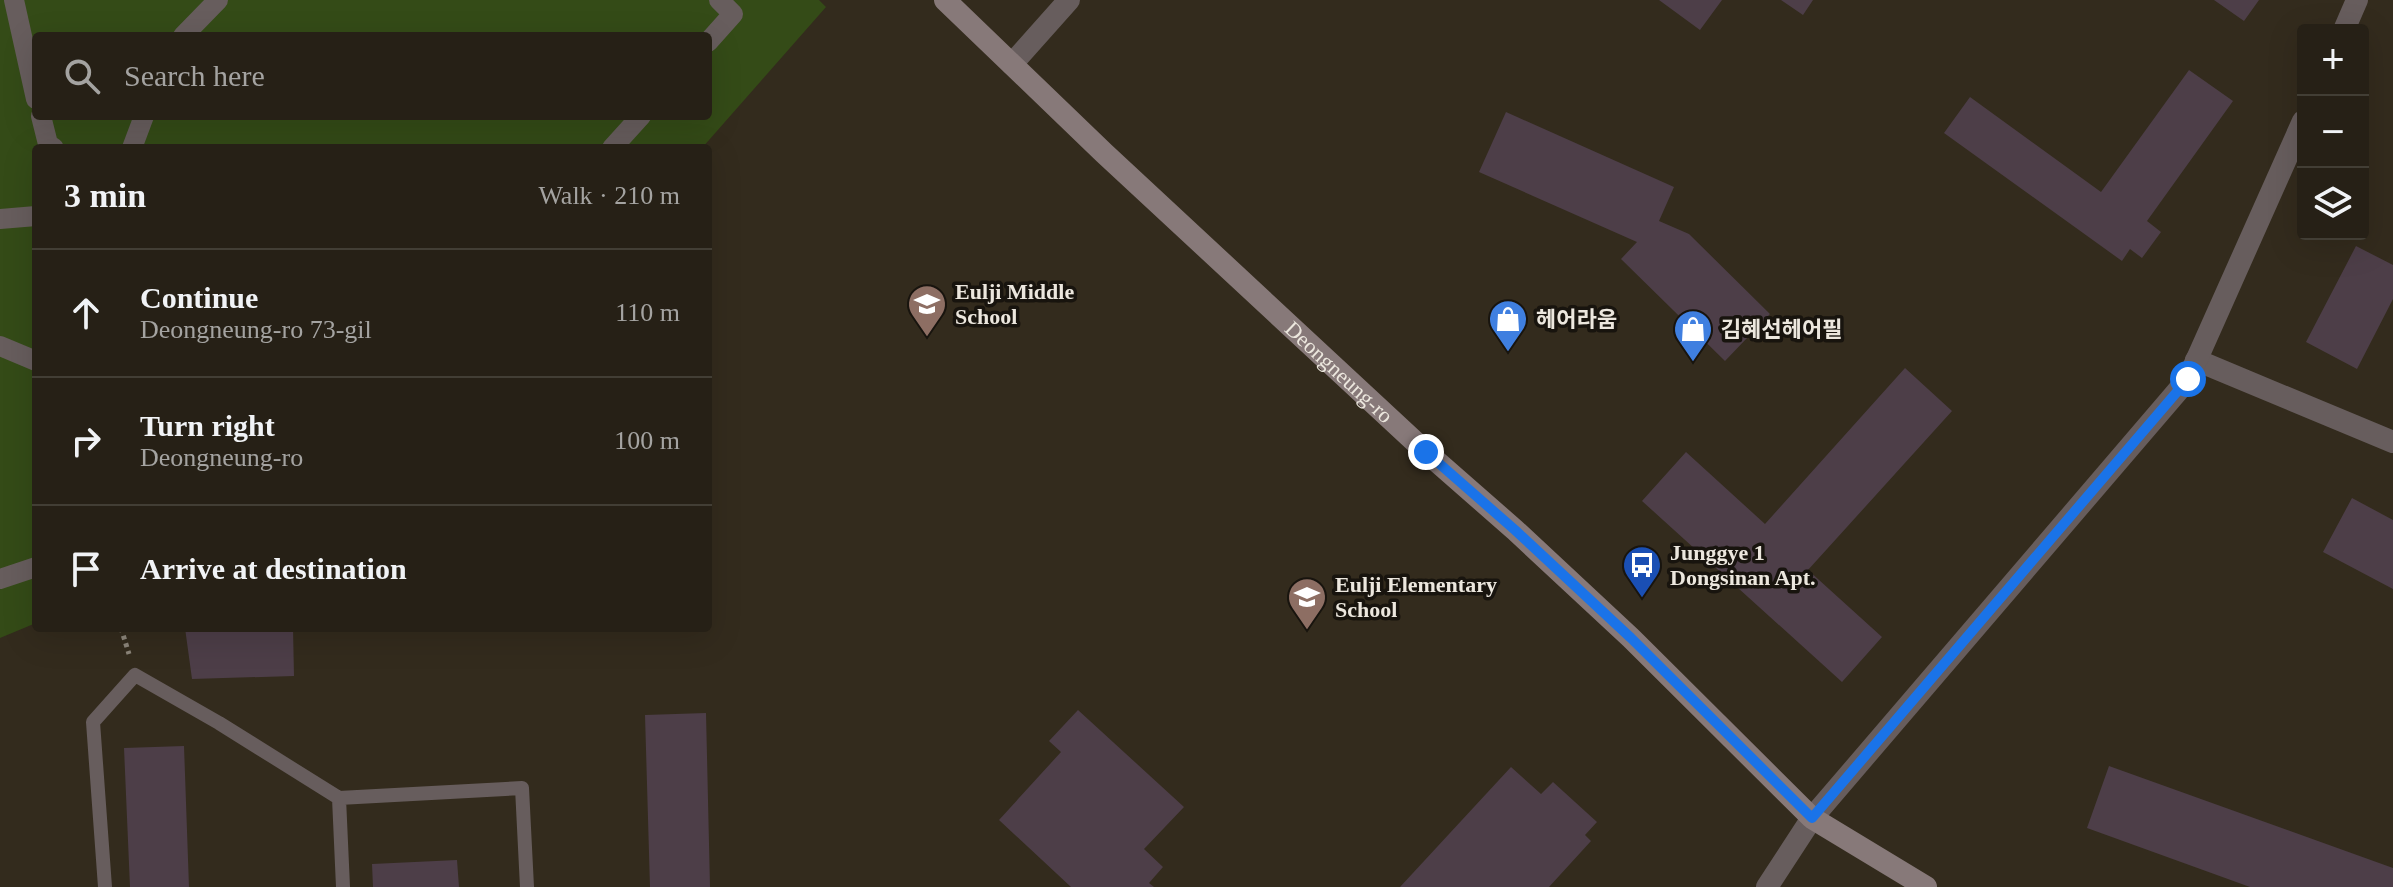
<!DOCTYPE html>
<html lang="en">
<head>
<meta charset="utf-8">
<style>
  body { margin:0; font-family:"Times New Roman","Noto Sans KR",serif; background:#2e281f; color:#f1f3f6 }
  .controls { position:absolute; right:24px; top:24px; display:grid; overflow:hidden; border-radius:8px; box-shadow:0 8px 32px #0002 }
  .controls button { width:72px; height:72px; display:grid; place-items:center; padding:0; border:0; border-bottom:2px solid #423e35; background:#262016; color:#f1f3f6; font:40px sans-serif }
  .stop { position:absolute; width:24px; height:24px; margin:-18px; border:6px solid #1a73e8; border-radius:50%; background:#fff }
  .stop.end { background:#1a73e8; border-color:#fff; box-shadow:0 2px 8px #0008 }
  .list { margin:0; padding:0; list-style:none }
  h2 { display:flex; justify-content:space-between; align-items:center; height:104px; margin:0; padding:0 32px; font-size:34px }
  h2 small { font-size:26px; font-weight:400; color:#a4a3a1 }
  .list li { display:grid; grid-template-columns:52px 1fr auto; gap:24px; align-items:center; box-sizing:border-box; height:128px; padding:0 32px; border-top:2px solid #423e35 }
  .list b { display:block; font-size:30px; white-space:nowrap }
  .list p { margin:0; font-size:26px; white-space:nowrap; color:#a4a3a1 }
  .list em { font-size:26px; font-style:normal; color:#a4a3a1 }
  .icon { flex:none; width:44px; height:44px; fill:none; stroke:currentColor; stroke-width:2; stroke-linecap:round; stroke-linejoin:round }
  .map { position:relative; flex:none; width:2393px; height:887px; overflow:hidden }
  .search { position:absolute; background:#262016; box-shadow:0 8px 32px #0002; left:32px; top:32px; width:680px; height:88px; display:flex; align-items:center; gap:20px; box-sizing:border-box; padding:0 28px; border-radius:8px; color:#a4a3a1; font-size:30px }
  .panel { position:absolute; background:#262016; box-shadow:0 8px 32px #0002; left:32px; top:144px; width:680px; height:488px; border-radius:8px }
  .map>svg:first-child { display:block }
  .green { fill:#344b17; fill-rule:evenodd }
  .building { fill:#4d3e48 }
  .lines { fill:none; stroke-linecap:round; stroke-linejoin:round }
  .path { stroke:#8c857a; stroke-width:5; stroke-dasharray:4 4; stroke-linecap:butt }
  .service { stroke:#675d5d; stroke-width:14 }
  .pedestrian { stroke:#675d5d; stroke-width:20 }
  .minor { stroke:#675d5d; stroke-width:22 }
  .tertiary { stroke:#675d5d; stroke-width:22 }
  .secondary { stroke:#877979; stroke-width:22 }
  .route { stroke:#1a73e8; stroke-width:10 }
  .labels { text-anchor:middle; stroke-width:7; stroke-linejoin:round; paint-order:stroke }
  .poi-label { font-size:22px; font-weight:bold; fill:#ece7de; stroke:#18140e; text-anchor:start }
  .street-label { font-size:22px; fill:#ece7de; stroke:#18140e }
</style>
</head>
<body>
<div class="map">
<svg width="2393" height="887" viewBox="0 0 2393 887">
  <rect width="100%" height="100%" fill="#332b1d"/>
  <path class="green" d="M0 0H819L826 7 702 148H36V623L0 638ZM36 36H708V116H36Z"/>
  <path class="building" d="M1659 0H1722L1700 30Z
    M1781 0H1813L1803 15Z
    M2214 0H2259L2244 21Z
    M2189 70 2233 101 2147 221 2161 232 2142 258 2130 249 2122 261 1944 133 1970 97 2101 192Z
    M1506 112 1674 187 1659 221 1689 234 1770 314 1725 361 1621 259 1637 242 1479 172Z
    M2356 246 2393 265V299L2357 369 2306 342Z
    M1905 368 1952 411 1808 570 1882 637 1842 682 1642 501 1686 452 1765 524Z
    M2352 498 2393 520V589L2323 552Z
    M185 628H293L294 676 192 679Z
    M1078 710 1184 807 1144 849 1163 867 1149 883 1154 887H1071L999 820 1061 752 1049 741Z
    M706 713 710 887H650L645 715Z
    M184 746 189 887H130L124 748Z
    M2109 766 2393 868V887H2250L2087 828Z
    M1511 767 1541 794 1553 782 1597 822 1585 835 1591 841 1549 887H1400Z
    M457 860 459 887H373L372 864Z"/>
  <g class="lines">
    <path class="path" d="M121 628 129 654"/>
    <path class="service" d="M105 887 93 722 135 675 219 723 339 798
      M343 887 339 798 522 788 527 887"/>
    <path class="pedestrian" d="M14 0 36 99
      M183 36 218 0
      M708 42 733 14 719 0
      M41 116 48 144 54 148
      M132 148 144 116
      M612 148 641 116
      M0 219 36 216
      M0 346 36 361
      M0 579 36 567"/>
    <path class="minor" d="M1012 64 1069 0
      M2196 360 2393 442"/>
    <path class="tertiary" d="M2344 30 2357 0
      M1767 887 1812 818 2188 379 2303 121"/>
    <path class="secondary" id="s1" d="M945 0 1104 153 1426 452 1515 530 1631 638 1812 818 1926 887"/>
  </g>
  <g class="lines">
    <path class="route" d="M1426 452 1515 530 1631 638 1812 818 2188 379"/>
  </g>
  <defs>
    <g id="school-pin" transform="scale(2)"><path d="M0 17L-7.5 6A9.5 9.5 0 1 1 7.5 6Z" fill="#8d6e63" stroke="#18140e"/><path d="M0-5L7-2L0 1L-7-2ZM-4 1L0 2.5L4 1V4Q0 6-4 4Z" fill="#fff"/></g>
    <g id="shop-pin" transform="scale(2)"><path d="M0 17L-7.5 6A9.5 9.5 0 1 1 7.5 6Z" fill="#3f7fe0" stroke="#18140e"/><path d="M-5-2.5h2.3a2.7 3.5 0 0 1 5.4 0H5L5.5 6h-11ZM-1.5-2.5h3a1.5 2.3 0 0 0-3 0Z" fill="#fff"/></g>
    <g id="bus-pin" transform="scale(2)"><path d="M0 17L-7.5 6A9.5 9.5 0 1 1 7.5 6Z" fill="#1a4fb4" stroke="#18140e"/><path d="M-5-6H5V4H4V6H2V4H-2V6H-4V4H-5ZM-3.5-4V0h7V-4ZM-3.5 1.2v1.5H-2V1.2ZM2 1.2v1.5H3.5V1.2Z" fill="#fff"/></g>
  </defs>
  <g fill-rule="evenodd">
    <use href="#school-pin" x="927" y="304"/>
    <use href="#shop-pin" x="1508" y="319"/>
    <use href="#shop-pin" x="1693" y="329"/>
    <use href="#bus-pin" x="1642" y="565"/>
    <use href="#school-pin" x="1307" y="597"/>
  </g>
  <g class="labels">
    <g class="poi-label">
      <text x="955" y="299">Eulji Middle<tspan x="955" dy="25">School</tspan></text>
      <text x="1536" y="327">헤어라움</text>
      <text x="1721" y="337">김혜선헤어필</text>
      <text x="1670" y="560">Junggye 1<tspan x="1670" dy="25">Dongsinan Apt.</tspan></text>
      <text x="1335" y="592">Eulji Elementary<tspan x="1335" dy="25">School</tspan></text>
    </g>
    <g class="street-label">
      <text dy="8" stroke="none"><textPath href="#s1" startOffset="542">Deongneung-ro</textPath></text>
    </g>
  </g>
</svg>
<div class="controls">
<button>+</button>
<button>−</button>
<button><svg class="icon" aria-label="layers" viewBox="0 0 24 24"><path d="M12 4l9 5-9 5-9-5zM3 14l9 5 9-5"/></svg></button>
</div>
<div class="stop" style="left:2188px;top:379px"></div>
<div class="stop end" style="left:1426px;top:452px"></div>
<div class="search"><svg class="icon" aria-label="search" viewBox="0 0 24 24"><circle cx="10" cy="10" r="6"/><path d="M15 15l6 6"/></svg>Search here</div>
<section class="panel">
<h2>3 min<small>Walk · 210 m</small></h2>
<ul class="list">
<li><svg class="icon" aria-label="ahead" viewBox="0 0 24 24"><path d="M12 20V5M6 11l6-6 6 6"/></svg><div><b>Continue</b><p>Deongneung-ro 73-gil</p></div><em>110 m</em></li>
<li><svg class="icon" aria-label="right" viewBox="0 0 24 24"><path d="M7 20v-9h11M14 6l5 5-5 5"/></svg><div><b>Turn right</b><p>Deongneung-ro</p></div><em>100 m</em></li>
<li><svg class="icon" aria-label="arrive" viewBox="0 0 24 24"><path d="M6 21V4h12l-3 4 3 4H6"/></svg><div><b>Arrive at destination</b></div></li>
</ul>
</section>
</div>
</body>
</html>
